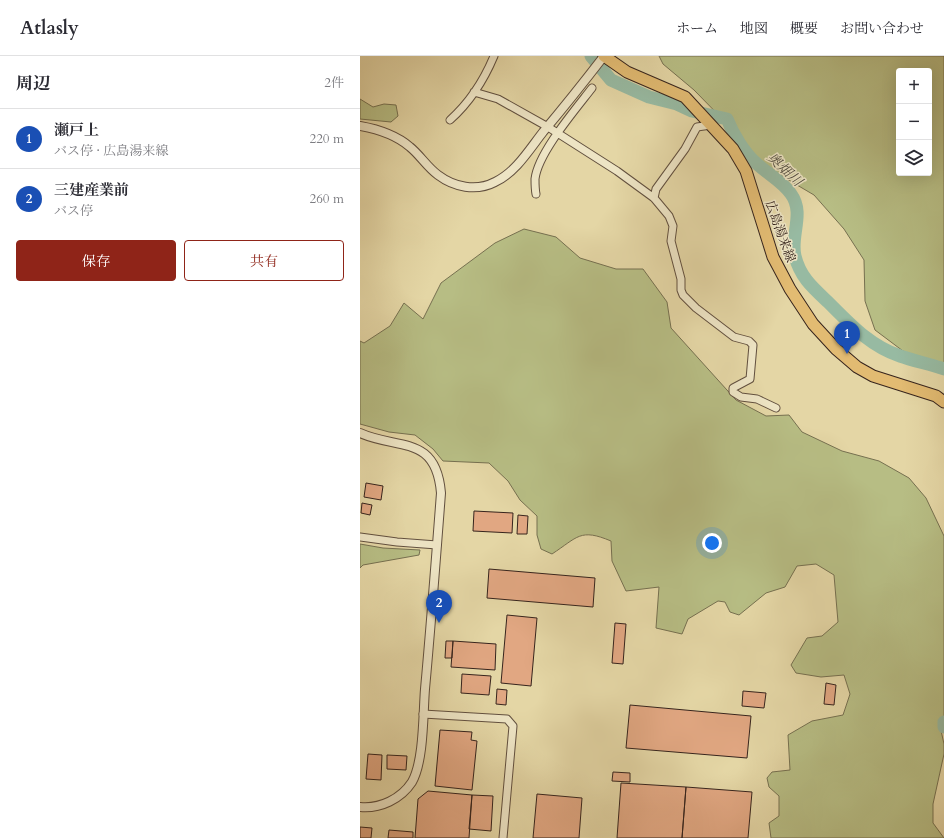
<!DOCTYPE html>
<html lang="ja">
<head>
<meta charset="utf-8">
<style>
  body { margin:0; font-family:Cardo,"Noto Serif JP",serif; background:#f2f2f3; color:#2b2b33 }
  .controls { position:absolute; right:12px; top:12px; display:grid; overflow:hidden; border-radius:4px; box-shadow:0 4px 16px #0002 }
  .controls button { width:36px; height:36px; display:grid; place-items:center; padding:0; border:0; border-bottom:1px solid #e1e1e2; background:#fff; color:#2b2b33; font:20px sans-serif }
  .you { position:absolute; left:352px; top:487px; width:14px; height:14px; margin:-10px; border:3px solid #fff; border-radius:50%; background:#1a73e8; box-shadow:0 0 0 6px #1a73e833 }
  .badge { display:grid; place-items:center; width:26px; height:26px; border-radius:50%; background:#8f2418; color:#fff; font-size:13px; font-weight:700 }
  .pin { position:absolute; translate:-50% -33px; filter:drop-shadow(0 1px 2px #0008) }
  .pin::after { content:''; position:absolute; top:21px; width:14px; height:12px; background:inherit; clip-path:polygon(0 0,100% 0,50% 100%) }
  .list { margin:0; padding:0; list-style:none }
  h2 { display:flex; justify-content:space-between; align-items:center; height:52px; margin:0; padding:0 16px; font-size:17px }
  h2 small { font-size:13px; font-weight:400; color:#7c7c81 }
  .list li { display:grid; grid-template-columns:26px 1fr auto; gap:12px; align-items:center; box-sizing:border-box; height:60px; padding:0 16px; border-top:1px solid #e1e1e2 }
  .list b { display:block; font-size:15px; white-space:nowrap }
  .list p { margin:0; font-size:13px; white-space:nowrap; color:#7c7c81 }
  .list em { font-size:13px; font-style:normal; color:#7c7c81 }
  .actions { display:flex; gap:8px; padding:12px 16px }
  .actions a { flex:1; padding:9px 0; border:1px solid #8f2418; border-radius:4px; text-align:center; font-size:14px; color:#8f2418 }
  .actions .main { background:#8f2418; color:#fff }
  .icon { flex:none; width:22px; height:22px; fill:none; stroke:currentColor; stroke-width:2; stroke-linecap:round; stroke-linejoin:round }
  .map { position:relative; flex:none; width:584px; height:782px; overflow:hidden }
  header { display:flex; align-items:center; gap:24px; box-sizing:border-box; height:56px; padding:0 20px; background:#fff; border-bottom:1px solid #e1e1e2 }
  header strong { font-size:19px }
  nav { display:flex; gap:22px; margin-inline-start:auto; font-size:14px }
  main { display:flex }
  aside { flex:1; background:#fff }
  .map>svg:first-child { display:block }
  .green { fill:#b7bd84; stroke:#767050; fill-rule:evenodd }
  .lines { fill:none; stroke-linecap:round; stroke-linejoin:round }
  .river { stroke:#97baa2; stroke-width:13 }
  .building { fill:#e1a782; stroke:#36241d }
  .minor-casing { stroke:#62503f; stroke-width:9 }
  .tertiary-casing { stroke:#62503f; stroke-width:10 }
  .primary-casing { stroke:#36241d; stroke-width:13 }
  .minor { stroke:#ede4c4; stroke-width:7 }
  .tertiary { stroke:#ede4c4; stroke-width:8 }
  .primary { stroke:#e2bb72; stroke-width:11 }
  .labels { text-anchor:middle; stroke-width:3; stroke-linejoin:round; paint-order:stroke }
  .street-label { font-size:13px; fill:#36241d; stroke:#ede4c4 }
  .water-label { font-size:14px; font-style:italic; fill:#4e4a3e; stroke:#ede4c4 }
</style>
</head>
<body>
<header>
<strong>Atlasly</strong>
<nav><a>ホーム</a><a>地図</a><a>概要</a><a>お問い合わせ</a></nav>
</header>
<main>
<aside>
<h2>周辺<small>2件</small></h2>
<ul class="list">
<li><span class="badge" style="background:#1a4fb4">1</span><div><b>瀬戸上</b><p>バス停 · 広島湯来線</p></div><em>220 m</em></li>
<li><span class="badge" style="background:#1a4fb4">2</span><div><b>三建産業前</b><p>バス停</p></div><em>260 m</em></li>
</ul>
<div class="actions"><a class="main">保存</a><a>共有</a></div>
</aside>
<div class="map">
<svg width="584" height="782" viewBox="0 0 584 782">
  <rect width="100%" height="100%" fill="#e4d6a5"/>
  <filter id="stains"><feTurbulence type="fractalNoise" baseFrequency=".005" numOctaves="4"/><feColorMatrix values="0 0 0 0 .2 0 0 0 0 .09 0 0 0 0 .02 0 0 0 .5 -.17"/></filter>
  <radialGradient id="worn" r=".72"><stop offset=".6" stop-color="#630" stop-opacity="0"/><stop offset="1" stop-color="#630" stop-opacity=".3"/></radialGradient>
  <path class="green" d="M299 0H584V311L572 308 543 295 515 274 505 245 504 204 484 173 454 139 398 106 380 81 334 34 303 8ZM539 15H569V117H539Z
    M0 43 13 51 24 48 36 49 38 60 31 66 0 63Z
    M164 173 196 181 220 202 256 213H283L307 246 311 272 376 344 406 360 429 359 442 376 482 395 519 405 549 422 566 442 584 480V665L580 670 584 688V698L573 748V767L584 782H411L409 767 419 760V740L409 731 407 722 412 716 430 714 428 679 452 665 483 659 490 638 484 619 461 621 436 617 431 609 447 582 462 580 478 566 474 519 456 508 437 510 425 531 406 537 379 559 370 556 365 546 358 545 328 563 322 578 296 572 299 531 266 535 252 505 251 485C220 472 218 481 192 498L181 493 177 479V460L160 444 148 425 129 407 83 405 73 393 55 379 29 376 0 368V285L4 287 30 270 44 247 63 263 81 227 135 187Z
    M0 488 23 492 60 494 59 499 3 509 0 512Z"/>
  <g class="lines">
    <path class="river" d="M231 0 251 24 289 41 317 48 332 55 367 63C373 78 384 97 397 108 408 118 423 126 431 138 445 157 430 180 435 200 440 221 453 232 468 246 490 268 510 290 540 300 554 305 570 308 584 313
      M584 666V671"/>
  </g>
  <path class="building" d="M6 427 23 430 21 444 4 441Z
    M2 447 12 449 10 459 1 457Z
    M114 455 153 457 152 477 113 475Z
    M158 459 168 460 167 478H157Z
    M129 513 235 522 233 551 127 542Z
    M147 559 177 562 171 630 141 627Z
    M255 567 266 568 263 608 252 607Z
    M86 585H93L92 602H85Z
    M93 585 136 588 135 614 91 611Z
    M102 618 131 620 129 639 101 637Z
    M466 627 476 629 474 649 464 648Z
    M137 633 147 634 146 649 136 648Z
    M383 635 406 637 404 652 382 650Z
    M270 649 391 660 387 702 266 692Z
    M80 674 112 676 111 684 117 685 112 734 75 730Z
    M8 698 22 699 21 724 6 723Z
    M27 699 47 700 46 714 27 713Z
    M253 716 270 717V726L252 725Z
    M261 727 326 731 322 782H257Z
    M326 731 392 736 388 782H322Z
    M68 735 112 739 109 782H55L58 743Z
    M177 738 222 742 219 782H173Z
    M112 739 133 740 131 775 109 773Z
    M0 771 12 772 11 782H0Z
    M29 774 53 776V782H28Z"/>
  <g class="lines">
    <g class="minor-casing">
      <path id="minor" d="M114 36 138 43 188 71 257 115 294 142 309 160 313 170 311 185 321 223V234L323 239 336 252 374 281 389 285 393 289 390 323 373 332V336L381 341 397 343 416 352
        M90 64C109 47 124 24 134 0
        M176 138C175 133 175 128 175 123 178 97 215 54 232 32
        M294 142 296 133 325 93 337 71 351 69
        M0 481 37 486 77 489
        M63 658 147 663 153 670 143 782"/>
    </g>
    <g class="tertiary-casing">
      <path id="tertiary" d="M0 70C17 73 36 79 50 91 60 99 67 111 78 119 94 131 116 136 135 126 156 116 169 94 183 76 204 51 224 26 244 0
        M0 377C37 394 76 378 81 437 76 502 71 568 65 633 63 658 64 705 52 726 41 743 20 753 0 751"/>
    </g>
    <g class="primary-casing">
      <path id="primary" d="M244 0 267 16 325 41 373 93 386 115 413 201 430 233 453 268 476 293 497 311 513 320 576 340 584 346"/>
    </g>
    <use href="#minor" class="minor"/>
    <use href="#tertiary" class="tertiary"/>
    <use href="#primary" class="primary"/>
  </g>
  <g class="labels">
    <g class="street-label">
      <text transform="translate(421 175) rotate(70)" y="5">広島湯来線</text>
    </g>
    <g class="water-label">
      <text transform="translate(425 113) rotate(43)" y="5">奥畑川</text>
    </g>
  </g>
  <rect width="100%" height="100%" filter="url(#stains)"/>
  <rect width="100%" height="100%" fill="url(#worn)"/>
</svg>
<div class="controls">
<button>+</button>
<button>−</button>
<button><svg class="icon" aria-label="layers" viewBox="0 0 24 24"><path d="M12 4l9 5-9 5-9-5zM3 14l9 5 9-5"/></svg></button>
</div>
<div class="you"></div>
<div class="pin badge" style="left:487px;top:298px;background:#1a4fb4">1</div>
<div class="pin badge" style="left:79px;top:567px;background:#1a4fb4">2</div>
</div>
</main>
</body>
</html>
